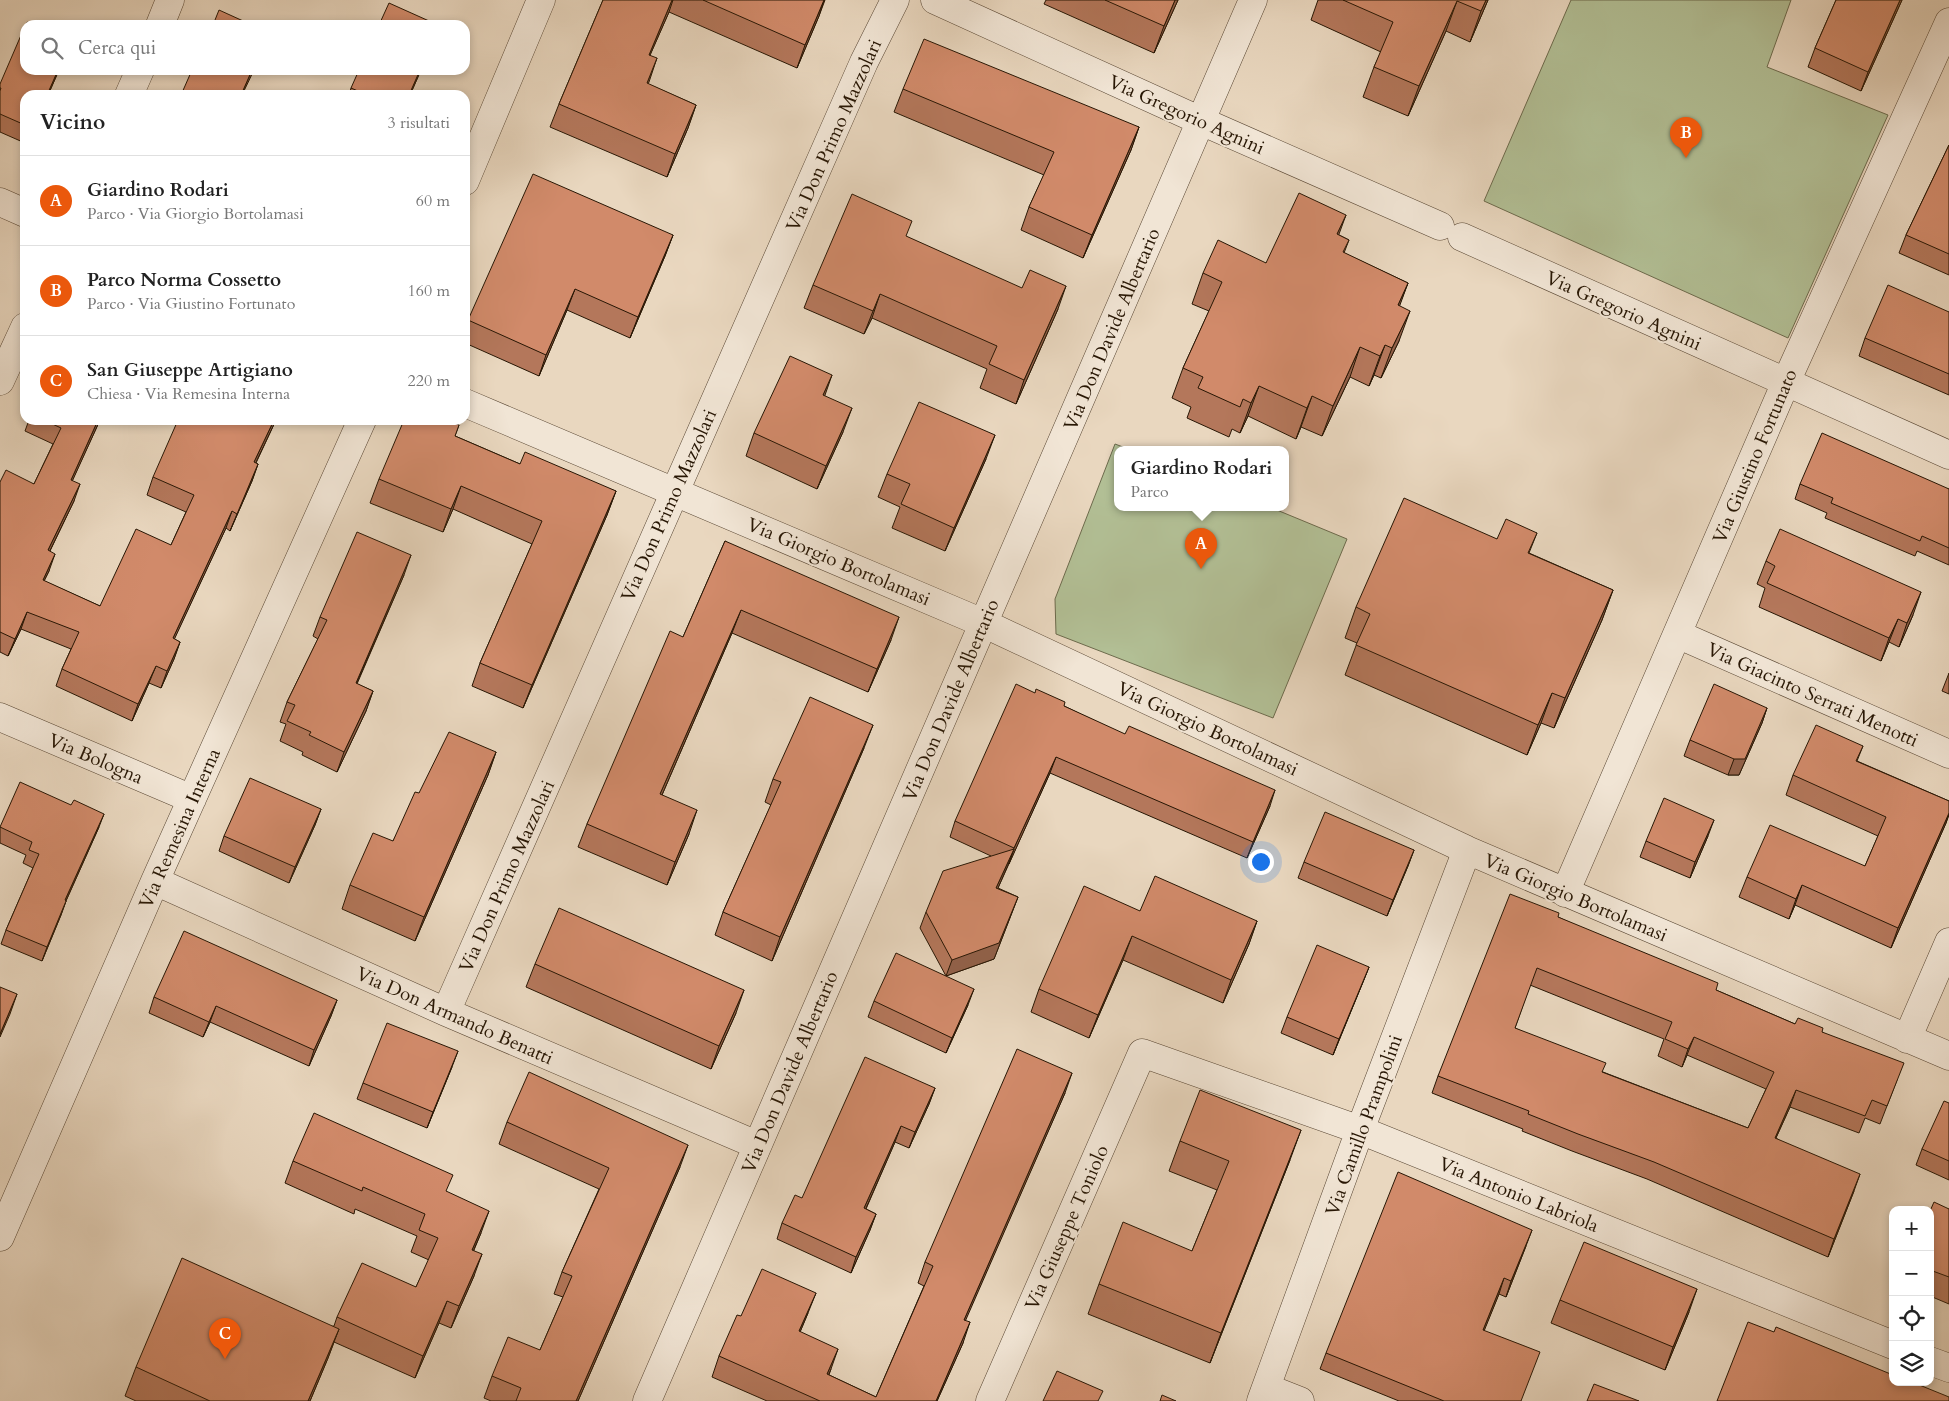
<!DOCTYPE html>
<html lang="it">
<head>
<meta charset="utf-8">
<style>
  body { margin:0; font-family:Cardo,serif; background:#f6f6f6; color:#222 }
  .controls { position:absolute; right:15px; bottom:15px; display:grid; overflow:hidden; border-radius:10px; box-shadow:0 2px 8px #0003 }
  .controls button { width:45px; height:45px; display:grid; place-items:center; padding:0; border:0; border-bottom:1px solid #e0e0e0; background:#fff; color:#222; font:25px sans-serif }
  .you { position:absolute; left:1260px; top:861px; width:18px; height:18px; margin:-12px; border:4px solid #fff; border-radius:50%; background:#1a73e8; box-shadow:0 0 0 8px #1a73e833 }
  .badge { display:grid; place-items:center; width:32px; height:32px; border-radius:50%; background:#ea580c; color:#fff; font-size:16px; font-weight:700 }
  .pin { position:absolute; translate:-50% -41px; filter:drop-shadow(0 1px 2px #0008) }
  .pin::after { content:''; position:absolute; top:26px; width:18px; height:15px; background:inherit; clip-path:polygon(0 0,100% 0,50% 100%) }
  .popup { position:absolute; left:1114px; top:446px; width:175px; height:65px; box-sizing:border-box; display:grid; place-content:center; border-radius:10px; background:#fff; filter:drop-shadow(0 1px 4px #0005); font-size:16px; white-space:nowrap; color:#767676 }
  .popup b { font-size:19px; color:#222 }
  .popup::after { content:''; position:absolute; left:50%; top:100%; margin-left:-10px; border:10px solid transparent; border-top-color:#fff }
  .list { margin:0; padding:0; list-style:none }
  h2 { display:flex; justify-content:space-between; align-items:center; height:65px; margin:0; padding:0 20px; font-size:21px }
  h2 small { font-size:16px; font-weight:400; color:#767676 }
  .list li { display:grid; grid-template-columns:32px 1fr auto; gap:15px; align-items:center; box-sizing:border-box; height:90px; padding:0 20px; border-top:1px solid #e0e0e0 }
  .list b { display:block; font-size:19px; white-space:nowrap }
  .list p { margin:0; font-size:16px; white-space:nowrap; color:#767676 }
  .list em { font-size:16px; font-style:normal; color:#767676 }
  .icon { flex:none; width:28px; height:28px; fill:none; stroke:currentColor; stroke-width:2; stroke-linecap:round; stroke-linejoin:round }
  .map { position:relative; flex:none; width:1949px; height:1401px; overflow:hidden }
  .search { position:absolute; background:#fff; box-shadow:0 2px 8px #0003; left:20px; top:20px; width:450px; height:55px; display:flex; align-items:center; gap:12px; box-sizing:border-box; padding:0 18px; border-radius:15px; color:#767676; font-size:19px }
  .panel { position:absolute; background:#fff; box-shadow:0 2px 8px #0003; left:20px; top:90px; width:450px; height:335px; border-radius:15px }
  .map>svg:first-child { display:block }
  .green { fill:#b2bf95; stroke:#6c6a4c }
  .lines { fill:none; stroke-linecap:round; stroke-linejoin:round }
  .minor-casing { stroke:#584633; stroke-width:29 }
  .minor { stroke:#f1e5d5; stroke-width:28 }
  .wall { fill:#b4775b; stroke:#271604; fill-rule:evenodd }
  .shaded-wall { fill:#92614a; stroke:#271604 }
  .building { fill:#d18a6a; stroke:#271604; fill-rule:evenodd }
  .labels { text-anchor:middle; stroke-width:4; stroke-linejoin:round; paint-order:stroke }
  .street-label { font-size:19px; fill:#271604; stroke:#f1e5d5 }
</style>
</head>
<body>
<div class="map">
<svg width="1949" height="1401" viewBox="0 0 1949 1401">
  <rect width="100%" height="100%" fill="#e9d7bf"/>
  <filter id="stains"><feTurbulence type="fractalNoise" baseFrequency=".004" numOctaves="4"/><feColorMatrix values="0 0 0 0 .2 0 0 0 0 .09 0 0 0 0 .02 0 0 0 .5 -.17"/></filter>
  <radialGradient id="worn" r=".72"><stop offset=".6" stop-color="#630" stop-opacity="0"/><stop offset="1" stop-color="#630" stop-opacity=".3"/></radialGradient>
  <path class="green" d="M1571 0H1791L1767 67 1888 115 1788 338 1484 201Z
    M1115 444 1131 450H1117V508H1272L1347 539 1273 718 1056 634 1055 599Z"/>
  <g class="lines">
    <g class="minor-casing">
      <path id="minor" d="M935 0 1201 121 1440 226
        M160 25 170 0
        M129 95 140 70
        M465 181 541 0
        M0 202 25 213
        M1462 237 1949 455
        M0 381 25 327
        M465 403 983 623 1467 850 1949 1056
        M1677 634 1949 754
        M0 717 192 799
        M155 881 446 1012 757 1145
        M1565 893 1786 382 1949 22
        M446 1012 864 62 895 0
        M1907 1039 1949 942
        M0 1237 155 881 362 420
        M1930 1361 1949 1368
        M1267 1388 1300 1401
        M647 1401 1253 0
        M990 1401 1142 1053 1360 1130 1893 1345
        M1261 1401 1360 1130 1467 850"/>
    </g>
    <use href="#minor" class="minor"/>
  </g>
  <path class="wall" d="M603 0H825L819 16 797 68 669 12 650 55 648 84 696 105 688 128 667 177 550 127 559 104Z
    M1046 0H1178L1154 53 1044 4Z
    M1318 0H1488L1470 42 1446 31 1408 116 1363 97 1374 67 1381 52 1311 20Z
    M1836 0H1902L1861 91 1808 67 1815 48Z
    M25 70H59L48 95H25V143L0 132V84Z
    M421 70 410 95H349L351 88Z
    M903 89 1139 127 1131 150 1083 258 1021 230 1029 207 1044 175 894 112Z
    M1949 145V275L1899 253 1906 235Z
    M673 235 665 256 630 338 567 310 539 376 465 343V328L468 320Z
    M1339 235 1349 240 1344 253 1408 283 1399 306V341L1381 378 1374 375 1369 386 1350 377 1322 436 1301 427 1296 439 1248 416 1240 433 1232 429 1229 437 1187 418 1191 407 1172 398 1183 368 1209 311 1192 304 1203 273 1266 263Z
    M907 237 1058 309 1016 404 980 388 987 369 872 318 864 334 804 308 813 285Z
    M1949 312V395L1859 356 1865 338Z
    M824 396 843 432 817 489 746 456 754 433Z
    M29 420H100L72 481 74 501 50 551 49 571 44 581 100 606 171 545 186 512 147 495 153 477 276 420 256 463 258 464 252 481 230 531 226 528 174 639 180 642 174 659 161 688 149 683 132 721 56 686 62 669 71 649 21 629 8 656 0 652V482L34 484 53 444 25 431Z
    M459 425 455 436 520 464 616 491 607 515 523 708 472 686 480 663 532 544 453 509 443 532 370 503 379 479Z
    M986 459 945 551 892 528 900 507 878 497 887 474Z
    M1800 484 1949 489V565L1917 551 1915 556 1825 518 1827 513 1795 499Z
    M1537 533 1529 553 1613 590 1602 620 1554 728 1541 723 1527 755 1345 675 1357 643 1345 638 1356 607 1497 539Z
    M725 541 891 640 868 692 732 633 662 795 689 834 667 885 578 847 587 824 683 637Z
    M1766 561 1913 615 1899 647 1889 642 1881 661 1759 607 1765 588 1757 584Z
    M404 575 357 684 373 691 366 711 337 772 302 755 303 752 280 741 286 724 280 722 287 702 318 639 313 636 320 617Z
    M1949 673V694L1942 691Z
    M1064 706 1270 806 1247 858 1050 773 998 888 1018 897 994 959 946 976 920 928 926 912 991 856 950 837 955 821Z
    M1767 708 1762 723 1739 775H1728L1684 756 1690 740Z
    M1863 746 1857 761 1949 801V815L1946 823 1891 948 1795 905 1789 919 1739 897 1747 877 1865 866 1878 836 1786 795 1793 775Z
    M864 748 772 961 715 935 723 912 771 805 765 802 773 779Z
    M496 752 488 775 415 941 342 909 350 885 393 841 419 793Z
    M321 809 315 825 289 883 219 851 224 836Z
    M0 827H99L66 901 61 915 42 961 1 944 6 930 33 868 23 863 26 855 0 843Z
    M1708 836 1690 878 1640 857 1646 841Z
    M1414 850 1408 866 1387 916 1298 878 1304 862Z
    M1140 911 1257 921 1249 944 1223 1003 1123 960 1089 1038 1031 1012 1039 989Z
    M1558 917 1716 990 1795 1024 1822 1032 1897 1080 1880 1124 1865 1118 1859 1133 1790 1107 1776 1138 1854 1191 1828 1257 1647 1179 1572 1151 1522 1131 1523 1129 1432 1093 1438 1076ZM1530 985 1664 1039 1658 1056 1682 1067 1687 1055 1766 1089 1748 1128 1603 1072 1515 1028Z
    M535 964 736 1013 711 1069 526 987Z
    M1369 967 1363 982 1333 1055 1281 1033 1287 1017Z
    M154 997 337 1000 331 1016 309 1066 210 1022 203 1037 149 1013Z
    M874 1001 968 1005 946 1053 868 1017Z
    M452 1067 427 1128 357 1099 363 1083Z
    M935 1088 929 1104 909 1148 895 1142 866 1209 876 1214 870 1230 851 1273 777 1239 782 1223 802 1198Z
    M1065 1093 965 1320 963 1343 937 1401H767L712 1377 719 1356 741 1316 808 1313 800 1332 831 1369 829 1375 876 1397 924 1286 918 1283 925 1262Z
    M1949 1103V1180L1916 1165 1922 1149Z
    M507 1122 680 1167 578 1401H491L484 1398 492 1376 540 1350 563 1297 554 1294 562 1272 599 1189 499 1144Z
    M1180 1141 1290 1160 1210 1363 1088 1314 1099 1284 1192 1251 1217 1190 1169 1171Z
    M293 1161 447 1192 481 1233 474 1250V1276L451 1328 439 1323 415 1378 334 1342 328 1358 310 1401H136L125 1396 136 1367 334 1326 337 1317 416 1287 429 1260 411 1252 417 1236 355 1209 354 1214 285 1183Z
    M1949 1209V1304L1930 1296V1211Z
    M1526 1246 1506 1297 1499 1294 1484 1330 1521 1401H1399L1320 1369 1326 1353Z
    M1560 1300 1689 1312 1665 1370 1551 1323Z"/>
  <path class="shaded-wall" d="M672 0H673L669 12 640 78 649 55Z
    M824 0 819 16 797 68 805 45Z
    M1175 0H1178L1154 53 1164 26Z
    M1486 0H1488L1470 42 1481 11Z
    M1900 0H1902L1861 91 1868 72Z
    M1457 1 1446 31 1408 116 1419 86Z
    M657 58 649 82 638 106 647 83Z
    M58 70H59L48 95H47Z
    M252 70H254L242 95H241Z
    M420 70H421L410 95H409Z
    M696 105 688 128 667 177 675 154Z
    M1139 127 1131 150 1083 258 1092 235Z
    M1346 215 1335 245 1337 234Z
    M673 235 665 256 630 338 638 317Z
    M1408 283 1397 313 1398 305Z
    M1066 286 1058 309 1016 404 1024 380Z
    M575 289 567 310 539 376 546 355Z
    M880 294 872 318 864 334 873 311Z
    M1410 311 1399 341 1381 378 1392 348Z
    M1385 345 1374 375 1369 386 1380 356Z
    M1360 347 1350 377 1322 436 1333 406Z
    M832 375 824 398 823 395Z
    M1259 386 1248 416 1240 433 1251 403Z
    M1312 396 1301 427 1296 439 1307 408Z
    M852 408 843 432 817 489 826 466Z
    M98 420H100L65 497 71 480Z
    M274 420H276L248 479 254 462Z
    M995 435 986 459 945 551 954 528Z
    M258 464 252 481 230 531 237 514Z
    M80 484 74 501 42 567 48 550Z
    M461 486 453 509 443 532 451 509Z
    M616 491 607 515 523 708 532 685Z
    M232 511 226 528 167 655 173 638Z
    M55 554 49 571 36 597 43 580Z
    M411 555 404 575 348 703 356 683Z
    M1613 590 1602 620 1554 728 1565 698Z
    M1921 592 1913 615 1899 647 1907 623Z
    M741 610 732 633 652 818 660 794Z
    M27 612 21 629 8 656 15 639Z
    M899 617 891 640 868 692 877 669Z
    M1898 619 1889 642 1881 661 1889 638Z
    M180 642 174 659 161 688 167 671Z
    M156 666 149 683 132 721 138 704Z
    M373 691 366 711 337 772 344 752Z
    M1552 693 1541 723 1527 755 1538 725Z
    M1767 708 1762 723 1739 775H1728L1734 759Z
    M873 725 864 748 772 961 780 937Z
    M496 752 488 775 415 941 424 917Z
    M1056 757 1050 773 1009 864 1014 848Z
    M1275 790 1270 806 1247 858 1253 842Z
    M321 809 315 825 289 883 295 867Z
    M697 810 689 834 667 885 675 862Z
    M1949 813 1946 823 1891 948 1898 928Z
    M104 814 99 827 60 914 65 900Z
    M1714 820 1708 836 1690 878 1695 862Z
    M1014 849 1008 865 991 904 996 888Z
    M1414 850 1408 866 1387 916 1393 900Z
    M1802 885 1795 905 1789 919 1796 899Z
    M1018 897 994 959 946 976 952 960Z
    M66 901 61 915 42 961 47 947Z
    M1257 921 1249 944 1223 1003 1231 980Z
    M1132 936 1123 960 1089 1038 1098 1015Z
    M1369 967 1363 982 1333 1055 1339 1039Z
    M974 989 968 1005 946 1053 952 1038Z
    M744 990 736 1013 711 1069 719 1046Z
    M17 994 10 1014 0 1037V1034Z
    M337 1000 331 1016 309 1066 314 1050Z
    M216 1006 210 1022 203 1037 209 1022Z
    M1694 1037 1687 1055 1682 1067 1688 1049Z
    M458 1051 452 1067 427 1128 433 1112Z
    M1072 1073 1065 1093 957 1340 964 1320Z
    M935 1088 929 1104 909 1148 915 1132Z
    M1796 1090 1790 1107 1768 1155 1775 1138Z
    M901 1126 895 1142 859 1224 864 1208Z
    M1301 1130 1290 1160 1210 1363 1221 1333Z
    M688 1145 680 1167 578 1401H576Z
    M1860 1174 1854 1191 1828 1257 1834 1239Z
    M489 1211 481 1233 464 1272 472 1250Z
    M876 1214 870 1230 851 1273 856 1257Z
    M1532 1230 1526 1246 1506 1297 1511 1281Z
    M482 1254 474 1276 451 1328 459 1306Z
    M1504 1278 1499 1294 1478 1346 1483 1330Z
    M1697 1289 1689 1312 1665 1370 1673 1347Z
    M816 1293 808 1313 792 1351 799 1331Z
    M447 1301 439 1323 415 1378 423 1356Z
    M970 1322 963 1343 937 1401H936Z
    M339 1329 328 1358 310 1401H308Z
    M838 1349 831 1369 820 1394 827 1374Z"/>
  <path class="building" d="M603 0H672L649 55 657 58 647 83 696 105 675 154 559 104Z
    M703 0H824L805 45Z
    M1105 0H1175L1164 26Z
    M1343 0H1486L1481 11 1457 1 1419 86 1374 67 1393 22Z
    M1836 0H1900L1868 72 1815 48Z
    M389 3 438 25H379Z
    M219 10 252 25H213Z
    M27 22 33 25H26Z
    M25 26V70H58L47 95H25V125L0 114V91L1 88H0V84Z
    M924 39 1139 127 1092 235 1029 207 1054 152 903 89Z
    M192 70H252L241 95H175L176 93 181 95Z
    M359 70H420L409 95H367L351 88Z
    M1949 145V254L1906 235Z
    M533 174 673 235 638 317 575 289 546 355 468 320Z
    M1299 193 1346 215 1337 234 1349 240 1343 252 1408 283 1398 305 1410 311 1392 348 1385 345 1380 356 1360 347 1333 406 1312 396 1307 408 1259 386 1251 403 1243 399 1240 407 1198 388 1203 377 1183 368 1222 282 1203 273 1218 240 1266 263Z
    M852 194 912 221 906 236 1022 288 1030 270 1066 286 1024 380 989 364 997 346 880 294 873 311 813 285Z
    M1888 285 1949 312V374L1865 338Z
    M790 356 832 375 823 395 852 408 826 466 754 433Z
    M919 402 995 435 954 528 901 504 910 484 887 474Z
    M44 420H98L71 480 80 484 48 550 55 554 43 580 100 606 136 529 171 545 194 495 153 477 178 420H274L254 462 258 464 237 514 232 511 173 638 180 642 167 671 156 666 138 704 62 669 79 632 27 612 15 639 0 632V482L6 470 34 484 61 428Z
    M404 420H448L459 425 455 436 520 464 525 452 616 491 532 685 480 663 542 521 461 486 451 509 379 479Z
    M1822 433 1949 489V548L1922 536 1920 541 1831 503 1833 498 1800 484Z
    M1404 498 1497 539 1506 519 1537 533 1528 553 1613 590 1565 698 1552 693 1538 725 1356 645 1370 614 1356 607Z
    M1780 529 1921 592 1907 623 1898 619 1889 638 1767 583 1775 566 1766 561Z
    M357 532 411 555 356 683 373 691 344 752 309 735 311 732 287 721 295 705 287 702 327 620 320 617Z
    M725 541 899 617 877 669 741 610 660 794 697 810 675 862 587 824 670 631 683 637Z
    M1016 684 1035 693 1036 689 1065 702 1064 706 1125 734 1129 726 1275 790 1253 842 1056 757 1014 848 955 821Z
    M1714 684 1767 708 1745 759H1734L1690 740Z
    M810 697 873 725 780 937 723 912 781 782 773 779Z
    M1816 725 1863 746 1856 761 1949 801V813L1898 928 1802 885 1796 899 1747 877 1770 825 1865 866 1886 817 1793 775Z
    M449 732 496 752 424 917 350 885 373 833 393 841 415 792 419 793Z
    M250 778 321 809 295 867 224 836Z
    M20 782 71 805 74 800 104 814 65 900 66 901 47 947 6 930 39 854 29 850 32 842 0 827Z
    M1664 798 1714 820 1695 862 1646 841Z
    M1325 812 1414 850 1393 900 1304 862Z
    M1014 849 996 888 1018 897 999 943 952 960 926 912 943 871Z
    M1155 876 1257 921 1231 980 1132 936 1098 1015 1039 989 1084 886 1140 911Z
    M1510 894 1559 913 1558 917 1718 983 1716 990 1795 1024 1798 1018 1823 1028 1822 1032 1904 1063 1887 1106 1872 1100 1865 1116 1796 1090 1775 1138 1860 1174 1834 1239 1654 1162 1578 1134 1528 1114 1529 1111 1438 1076ZM1537 968 1672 1022 1665 1039 1688 1049 1694 1037 1774 1072 1748 1128 1602 1072 1606 1063 1515 1028Z
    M559 908 744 990 719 1046 535 964Z
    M184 931 337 1000 314 1050 216 1006 209 1022 154 997Z
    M1317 945 1369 967 1339 1039 1287 1017Z
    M896 953 974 989 952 1038 874 1001Z
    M0 987 17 994 0 1034Z
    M387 1023 458 1051 433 1112 363 1083Z
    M1017 1049 1072 1073 964 1320 970 1322 936 1401H820L719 1356 737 1315 741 1316 762 1269 816 1293 799 1331 838 1349 827 1374 876 1397 933 1266 925 1262Z
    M865 1057 935 1088 915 1132 901 1126 864 1208 876 1214 856 1257 782 1223 795 1195 802 1198Z
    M529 1072 688 1145 576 1401H516L521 1388 492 1376 508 1337 540 1350 572 1276 562 1272 609 1168 507 1122Z
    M1200 1090 1301 1130 1221 1333 1099 1284 1123 1222 1192 1251 1229 1161 1180 1141Z
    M1944 1101 1949 1103V1161L1922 1149Z
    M314 1113 453 1175 446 1191 489 1211 472 1250 482 1254 459 1306 447 1301 423 1356 337 1317 362 1263 416 1287 438 1238 419 1230 425 1214 363 1187 362 1191 293 1161Z
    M1398 1172 1532 1230 1511 1281 1504 1278 1483 1330 1540 1352 1521 1401H1444L1326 1353Z
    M1934 1202 1949 1209V1277L1930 1270V1211Z
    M1584 1242 1697 1289 1673 1347 1560 1300Z
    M182 1258 339 1329 308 1401H210L136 1367Z
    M1748 1322 1774 1332 1776 1327 1893 1375V1382H1912L1949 1397V1401H1717Z
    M1057 1371 1103 1391 1098 1401H1043Z
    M1594 1384 1639 1401H1587Z
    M1162 1395 1176 1401H1160Z"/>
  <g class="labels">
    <g class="street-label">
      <text transform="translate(1187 114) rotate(24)" y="7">Via Gregorio Agnini</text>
      <text transform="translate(833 135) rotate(-66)" y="7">Via Don Primo Mazzolari</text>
      <text transform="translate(1624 310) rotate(24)" y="7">Via Gregorio Agnini</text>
      <text transform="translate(1111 329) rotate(-67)" y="7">Via Don Davide Albertario</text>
      <text transform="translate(1754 456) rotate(-67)" y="7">Via Giustino Fortunato</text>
      <text transform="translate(668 505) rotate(-66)" y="7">Via Don Primo Mazzolari</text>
      <text transform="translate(839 561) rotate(23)" y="7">Via Giorgio Bortolamasi</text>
      <text transform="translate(1813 694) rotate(24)" y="7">Via Giacinto Serrati Menotti</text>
      <text transform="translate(950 700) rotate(-67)" y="7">Via Don Davide Albertario</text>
      <text transform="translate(1208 728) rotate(25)" y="7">Via Giorgio Bortolamasi</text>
      <text transform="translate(96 758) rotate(23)" y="7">Via Bologna</text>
      <text transform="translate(179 828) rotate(-66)" y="7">Via Remesina Interna</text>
      <text transform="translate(506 876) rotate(-66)" y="7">Via Don Primo Mazzolari</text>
      <text transform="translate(1576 897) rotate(23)" y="7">Via Giorgio Bortolamasi</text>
      <text transform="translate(455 1015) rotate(24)" y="7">Via Don Armando Benatti</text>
      <text transform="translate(789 1072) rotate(-67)" y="7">Via Don Davide Albertario</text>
      <text transform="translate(1363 1125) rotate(-70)" y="7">Via Camillo Prampolini</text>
      <text transform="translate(1519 1194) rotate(22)" y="7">Via Antonio Labriola</text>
      <text transform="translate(1066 1227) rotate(-66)" y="7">Via Giuseppe Toniolo</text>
    </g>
  </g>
  <rect width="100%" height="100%" filter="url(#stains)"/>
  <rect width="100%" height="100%" fill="url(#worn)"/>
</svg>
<div class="controls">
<button>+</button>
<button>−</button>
<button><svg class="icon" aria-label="locate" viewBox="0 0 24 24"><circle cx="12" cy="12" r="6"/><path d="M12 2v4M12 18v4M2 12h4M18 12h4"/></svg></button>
<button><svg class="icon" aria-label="layers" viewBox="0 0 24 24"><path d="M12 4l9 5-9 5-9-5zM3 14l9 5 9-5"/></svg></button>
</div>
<div class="you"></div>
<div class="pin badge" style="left:1201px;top:569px">A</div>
<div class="popup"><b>Giardino Rodari</b>Parco</div>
<div class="pin badge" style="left:1686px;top:158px">B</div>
<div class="pin badge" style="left:225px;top:1359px">C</div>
<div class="search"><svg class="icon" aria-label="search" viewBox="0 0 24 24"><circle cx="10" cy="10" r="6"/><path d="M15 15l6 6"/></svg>Cerca qui</div>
<section class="panel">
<h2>Vicino<small>3 risultati</small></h2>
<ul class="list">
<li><span class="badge">A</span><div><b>Giardino Rodari</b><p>Parco · Via Giorgio Bortolamasi</p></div><em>60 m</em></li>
<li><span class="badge">B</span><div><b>Parco Norma Cossetto</b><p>Parco · Via Giustino Fortunato</p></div><em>160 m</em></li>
<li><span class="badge">C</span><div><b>San Giuseppe Artigiano</b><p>Chiesa · Via Remesina Interna</p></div><em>220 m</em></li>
</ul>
</section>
</div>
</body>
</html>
